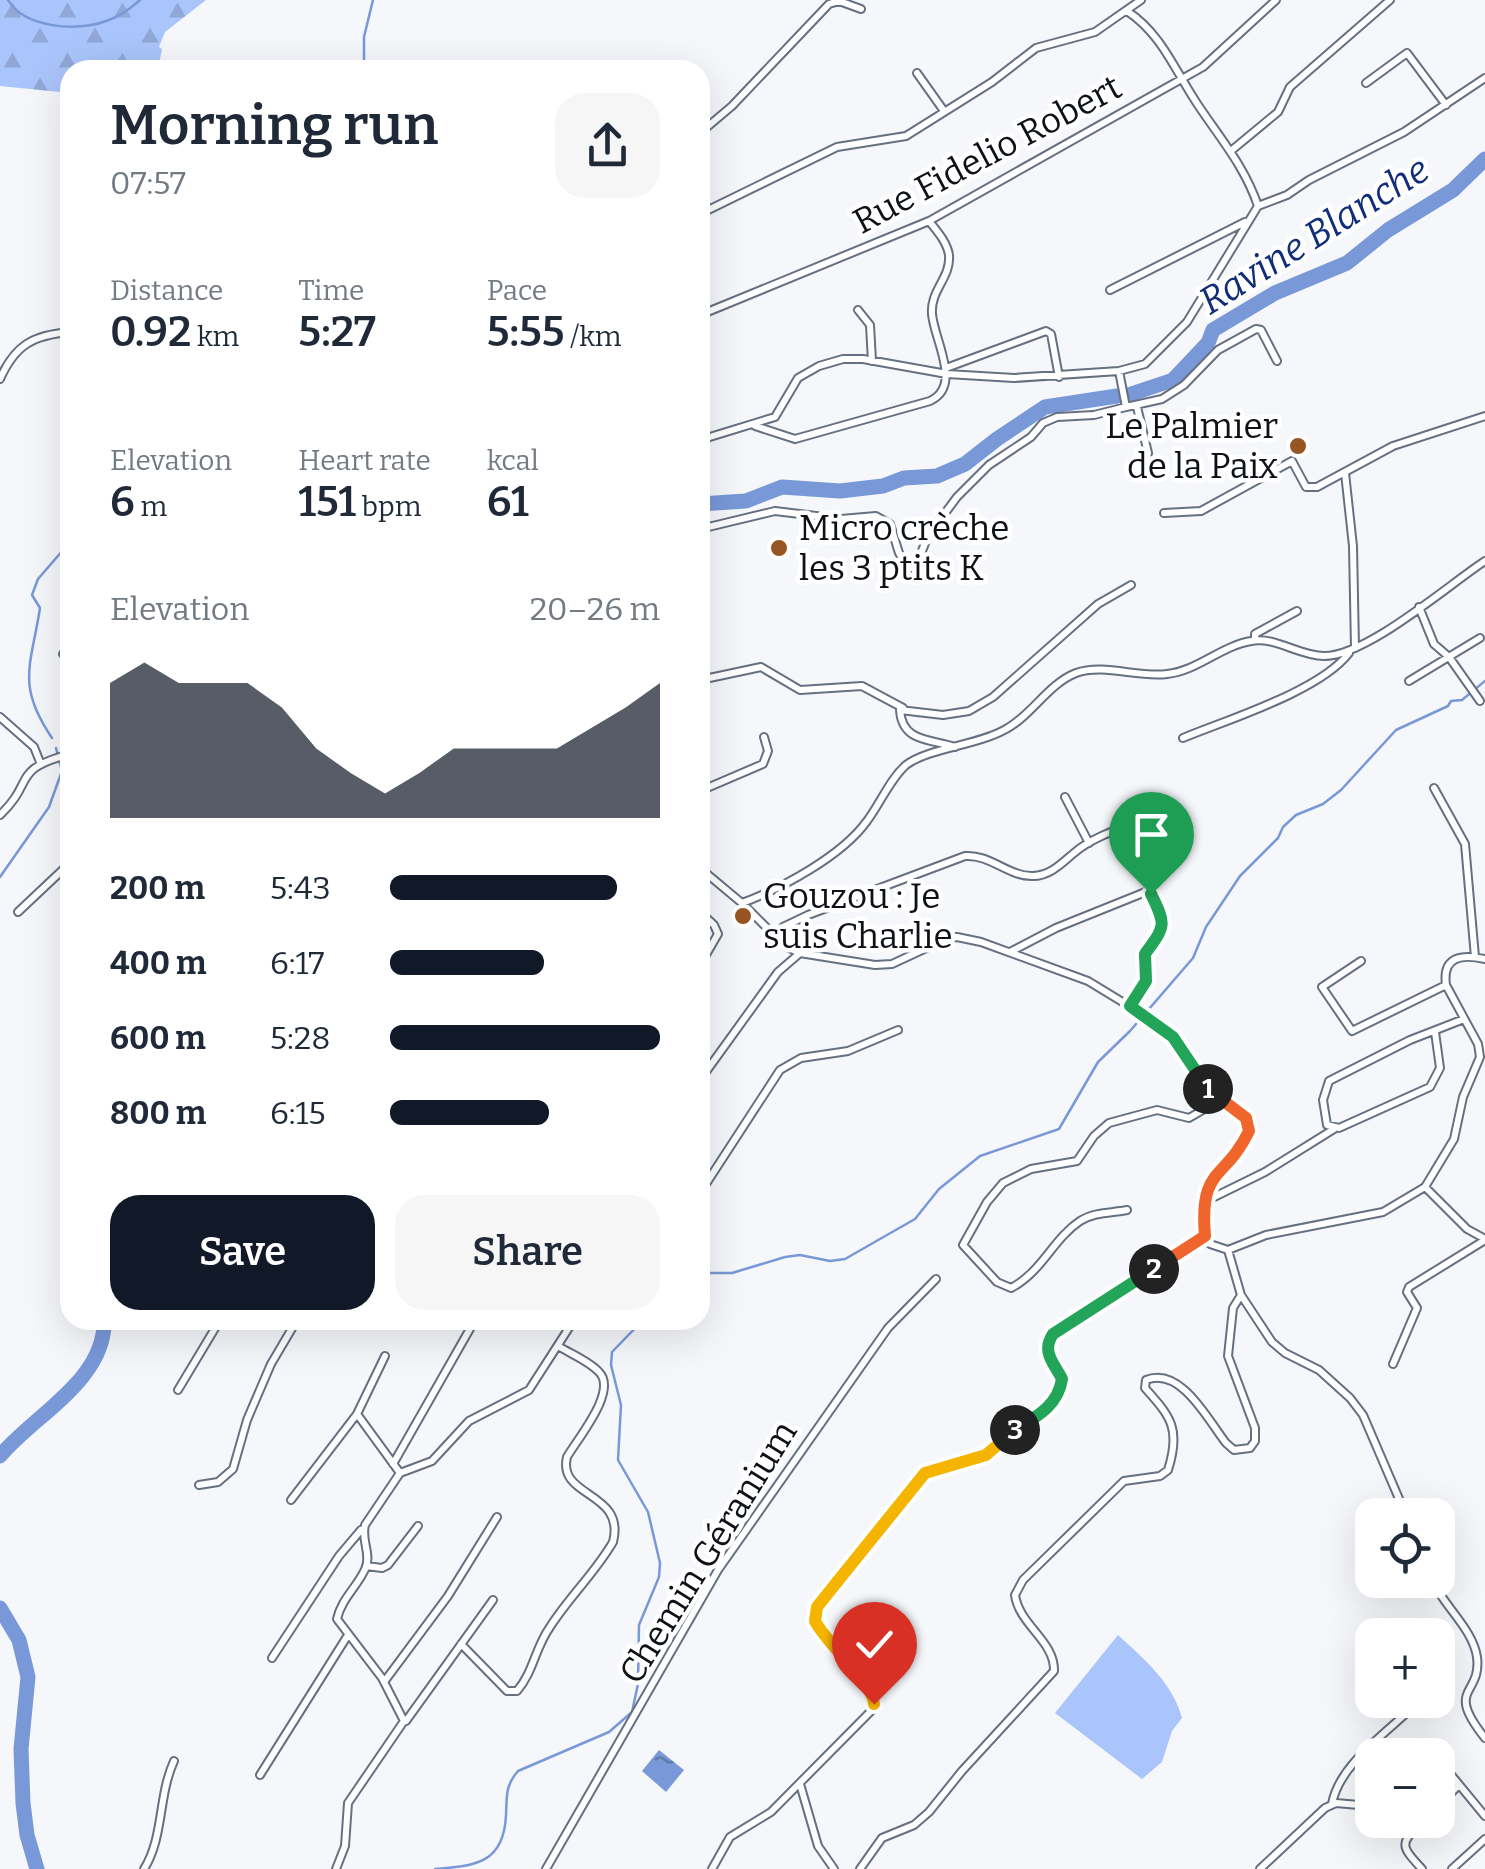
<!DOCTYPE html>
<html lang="en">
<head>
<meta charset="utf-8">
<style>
	:root { --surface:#fff; --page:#f6f6f7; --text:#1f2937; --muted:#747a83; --accent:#111827 }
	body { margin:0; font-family:Bitter,serif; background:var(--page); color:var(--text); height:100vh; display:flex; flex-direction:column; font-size:38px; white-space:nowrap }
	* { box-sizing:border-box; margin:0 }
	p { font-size:32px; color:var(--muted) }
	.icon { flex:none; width:55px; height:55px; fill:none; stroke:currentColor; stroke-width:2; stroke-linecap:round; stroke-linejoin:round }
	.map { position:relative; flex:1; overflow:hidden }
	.details { position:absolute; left:60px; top:60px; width:650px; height:1270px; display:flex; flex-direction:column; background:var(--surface); border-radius:30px; box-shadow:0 10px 40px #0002 }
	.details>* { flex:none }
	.controls { position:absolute; left:1355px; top:1498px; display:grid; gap:20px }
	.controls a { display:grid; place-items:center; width:100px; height:100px; border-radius:20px; background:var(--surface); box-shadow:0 10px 40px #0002; font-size:50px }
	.pin { position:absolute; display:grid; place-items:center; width:85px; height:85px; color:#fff; margin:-102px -42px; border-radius:50% 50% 50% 0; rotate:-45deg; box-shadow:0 0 10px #0007 }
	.pin .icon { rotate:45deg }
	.km { position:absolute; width:50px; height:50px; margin:-25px; border-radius:50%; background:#222; color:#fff; font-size:28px; line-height:50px; text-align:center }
	.round { display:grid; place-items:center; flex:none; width:105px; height:105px; border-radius:30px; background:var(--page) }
	.overview { display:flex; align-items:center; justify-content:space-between; height:170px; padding:0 50px }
	h1 { font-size:55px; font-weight:600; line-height:75px }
	.figures { display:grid; grid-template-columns:repeat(3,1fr); gap:15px; height:170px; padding:10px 50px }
	.figures div { display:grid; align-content:center }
	.figures b { font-size:42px; font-weight:600 }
	.figures small { font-size:28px; font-weight:400 }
	.figures p { font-size:28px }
	.chart { height:280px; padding:20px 50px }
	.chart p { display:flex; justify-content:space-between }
	.chart svg { width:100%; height:180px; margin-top:10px; fill:var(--accent); opacity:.7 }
	.primary-button { display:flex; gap:20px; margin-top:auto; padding:20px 50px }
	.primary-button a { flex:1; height:115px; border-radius:30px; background:var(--accent); color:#fff; font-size:40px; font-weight:600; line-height:115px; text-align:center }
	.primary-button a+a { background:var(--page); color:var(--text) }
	ul { padding:0 50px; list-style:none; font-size:32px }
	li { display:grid; grid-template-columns:160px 120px 1fr; align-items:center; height:75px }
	li i { height:25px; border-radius:12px; background:var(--accent) }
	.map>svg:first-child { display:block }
</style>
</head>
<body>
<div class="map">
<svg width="1485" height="1869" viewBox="0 0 1485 1869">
	<defs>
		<pattern id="forest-firs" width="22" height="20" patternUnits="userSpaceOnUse" patternTransform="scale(2.5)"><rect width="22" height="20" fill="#aac5fb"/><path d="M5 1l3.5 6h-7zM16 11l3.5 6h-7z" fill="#91a8d6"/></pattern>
		<pattern id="water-ripples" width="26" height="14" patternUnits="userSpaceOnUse" patternTransform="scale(2.5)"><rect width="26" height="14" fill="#7898d8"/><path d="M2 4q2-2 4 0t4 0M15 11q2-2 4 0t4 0" fill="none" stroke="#617bae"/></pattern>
	</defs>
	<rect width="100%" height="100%" fill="#f5f7fb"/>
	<path fill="#aac5fb" d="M 1118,1635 C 1145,1660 1172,1682 1182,1718 L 1172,1731 L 1162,1762 L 1142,1779 L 1055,1713 Z"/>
	<path fill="url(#forest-firs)" d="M 0,0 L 206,0 L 165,32 L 159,47 L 162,49 L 158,70 L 70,70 L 70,93 L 0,86 Z"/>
	<path fill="url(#water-ripples)" d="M 659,1750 L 684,1770 L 666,1792 L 642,1771 Z"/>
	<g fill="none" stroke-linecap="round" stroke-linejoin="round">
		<path stroke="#7898d8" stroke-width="2.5" d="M 8,0 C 24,28 78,32 106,21 C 119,17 130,9 140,0
			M 364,70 L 364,37 L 373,0
			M 52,738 C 16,685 31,666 40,608 L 32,595 L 38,579 L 70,542
			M 0,877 L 49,807 L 62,771 L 56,748
			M 700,1273 L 732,1273 L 785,1257 L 800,1255 L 830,1261 L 845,1259 L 915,1219 L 939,1189 L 980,1156 L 1059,1129 L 1098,1062 L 1130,1031 L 1193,958 L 1206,927 L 1240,876 L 1278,838 L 1283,827 L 1296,815 L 1323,804 L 1341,790 L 1396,730 L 1448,706 L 1451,701 L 1462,700 L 1485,681
			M 435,1869 C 476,1866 504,1863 506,1815 C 507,1796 505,1786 518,1771 L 609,1732 L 632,1712 L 638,1684 L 639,1625 L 659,1577 L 660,1563 L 648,1512 L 618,1460 L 621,1405 L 611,1365 L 612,1352 L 643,1320"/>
		<path stroke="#7898d8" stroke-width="15" d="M 1128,395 L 1173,380 L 1208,343 L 1213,330 L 1275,293 L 1347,263 L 1388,230 L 1453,190 L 1485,159
			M 700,504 L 746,501 L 782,487 L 840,491 L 883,486 L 904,478 L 937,476 L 965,464 L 997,439 L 1045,407 L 1117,396
			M 0,1456 C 34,1415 106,1380 104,1320
			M 0,1608 L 19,1640 L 28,1677 L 21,1749 L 23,1803 L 27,1835 L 37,1869"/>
		<defs>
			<path id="street" d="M 1127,11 C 1162,34 1175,71 1198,105 C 1220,138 1245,167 1258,206
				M 917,73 L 944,111
				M 1366,83 L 1407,53 L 1446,105
				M 700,133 L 732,106 L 829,4 L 839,1 L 861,9
				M 1232,150 L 1278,112 L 1290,87 L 1390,0
				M 700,214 L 837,147 L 906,136 L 992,82 L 1036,48 L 1095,32 L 1141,0
				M 1110,290 L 1245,222
				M 858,310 L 870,325 L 872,361
				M 700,315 L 929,221 L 1203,67 L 1276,0
				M 946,368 L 1046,331 L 1051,334 L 1059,377
				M 0,379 C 15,345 33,335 70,332
				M 1126,407 L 1162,399 L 1184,385 L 1218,350 L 1256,329 L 1261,330 L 1277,361
				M 1137,407 L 1148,453 L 1145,468
				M 755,426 L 795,439 L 930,401 C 963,386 934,340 932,314 C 930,290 951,278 949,255 C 947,242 937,231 929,221
				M 700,440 L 775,417 L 798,378 L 819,366 L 843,359 L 863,359 L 947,374 L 1014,378 L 1119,371 L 1145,364 L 1187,322 L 1258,206 L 1287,195 L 1309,180 L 1404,132 L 1485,78
				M 1345,473 L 1353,546 L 1355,648
				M 1164,513 L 1201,511 L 1292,461 L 1306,487 L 1317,487 L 1393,446 L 1485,416
				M 700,529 L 775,511 L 841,519 L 876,516 L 890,524 L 899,553 L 908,568 L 915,568 L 928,536 L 957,497 L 989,465 L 1031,437 L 1043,423 L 1057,417 L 1094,415 L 1126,407 L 1119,371
				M 1419,607 L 1434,644 L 1449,657 L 1480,701
				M 1255,640 L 1255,634 L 1297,611
				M 63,654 L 70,651
				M 700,680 L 761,667 L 800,690 L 862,686 L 903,708
				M 1409,681 L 1480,638
				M 0,717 L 34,747 L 40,762
				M 1183,738 C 1229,719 1320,691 1349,653
				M 955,747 C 932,739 902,743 900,710 L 943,715 L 969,711 L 993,697 L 1098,604 L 1131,585
				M 1434,788 L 1465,844 L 1475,957
				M 700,791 L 763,764 L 768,751 L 764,737
				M 1065,797 L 1089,843
				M 0,815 C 36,781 10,770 70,754
				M 700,868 L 743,904 L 785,946 L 800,953 L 875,965 L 892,964 L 948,938 L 957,937 L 981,942 L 1088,981 L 1157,1023 L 1173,1037 L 1202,1083 L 1247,1118 C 1257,1155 1174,1184 1210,1244 L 1228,1250 L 1266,1235 L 1383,1212 L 1425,1187 L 1454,1139 L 1463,1097 L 1480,1057 L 1478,1044 L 1446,985 C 1442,956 1462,954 1485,959
				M 742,903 C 782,888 842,856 867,821 C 880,804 890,779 906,765 C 928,748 979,745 1006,729 C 1032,715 1048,684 1076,673 C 1104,663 1138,678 1167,674 C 1197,671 1221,646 1251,641 C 1275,636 1299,656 1324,656 C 1367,656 1447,586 1485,561
				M 18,912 L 70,863
				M 700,912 L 714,925 L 718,934 L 700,965
				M 777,938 L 783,927 L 808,915 L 965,856 C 990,854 1009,877 1033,876 C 1050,876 1062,863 1074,853 C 1095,835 1128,826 1153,816
				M 1010,952 L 1056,928 L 1148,891 C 1170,920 1164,928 1145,954 C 1141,984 1151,980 1129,1006
				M 1361,961 L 1322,987 L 1352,1031 L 1446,985
				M 1435,1032 L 1440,1068 L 1430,1087 L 1339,1128 L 1327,1125 L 1323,1100 L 1329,1081 L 1410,1040 L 1464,1019
				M 700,1080 L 778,972 L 800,953
				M 1425,1187 L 1467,1229 L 1485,1239
				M 700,1193 L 780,1070 L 801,1058 L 848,1051 L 898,1030
				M 1204,1202 L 1265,1172 L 1334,1129
				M 1127,1210 C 1111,1213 1094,1212 1080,1221 C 1053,1239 1041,1273 1011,1288 L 997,1282 L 963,1245 L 987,1202 L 1003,1183 L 1031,1169 L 1077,1161 L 1094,1136 L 1109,1123 L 1157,1110 L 1189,1118 L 1220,1100
				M 1228,1250 L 1241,1295 L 1272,1342 L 1285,1353 L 1319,1370 L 1350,1398 L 1363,1415 L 1406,1515
				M 385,1356 L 357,1414 L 400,1473
				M 1393,1364 L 1417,1308 L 1407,1292 L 1409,1287 L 1485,1240
				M 178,1390 L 220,1320
				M 393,1464 L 475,1320
				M 199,1485 L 218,1482 L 233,1469 L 247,1420 L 271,1364 L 297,1320
				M 291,1500 L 357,1414
				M 366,1566 L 382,1568 L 388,1565 L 418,1526
				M 1432,1580 C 1443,1605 1473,1629 1477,1657 C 1482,1696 1444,1687 1485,1738
				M 461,1644 L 507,1691 L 517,1691 C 534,1671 535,1648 550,1627 C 569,1597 595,1573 613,1542 C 626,1491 557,1498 567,1457 C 578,1438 618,1391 599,1372 C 589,1361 571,1354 558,1346
				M 272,1658 L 339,1556 L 361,1530
				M 384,1682 L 448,1596 L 497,1517
				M 406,1721 L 493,1600
				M 1411,1755 L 1423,1748 L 1434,1755
				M 1438,1759 L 1485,1816
				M 260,1775 L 348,1635
				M 800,1784 L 818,1846 L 834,1869
				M 1332,1804 C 1339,1764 1388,1732 1415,1705
				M 1438,1806 L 1459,1785
				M 144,1869 C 164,1837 158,1796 174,1761
				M 336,1869 L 345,1846 L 348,1803 L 404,1721 L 382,1678 L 337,1619 C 341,1599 359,1585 366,1567 C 371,1553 361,1540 365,1525 L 400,1473 L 432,1461 L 469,1421 L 529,1390 L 574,1320
				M 546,1869 L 718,1570 L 888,1328 L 936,1279
				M 712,1869 L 730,1837 L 771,1812 L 873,1709 C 881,1673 805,1647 817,1607 L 925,1473 L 986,1455 L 1053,1402 L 1062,1379 C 1053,1363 1041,1353 1053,1334 L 1205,1236
				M 860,1869 L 882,1838 L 914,1825 L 929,1812 L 962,1771 L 1054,1671 C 1055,1641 1019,1625 1015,1595 L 1023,1580 L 1124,1481 L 1160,1476 L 1168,1470 C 1181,1429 1171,1417 1145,1388 L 1146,1380 C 1181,1366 1208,1420 1226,1443 L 1234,1450 L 1250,1448 L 1255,1441 L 1255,1428 L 1228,1356 L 1233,1308 L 1241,1295
				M 1260,1869 L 1325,1808 L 1336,1803 L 1359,1805 L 1372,1794
				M 1422,1869 C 1399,1844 1400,1844 1424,1820
				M 1452,1869 L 1485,1839"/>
		</defs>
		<use href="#street" stroke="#677081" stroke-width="10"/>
		<use href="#street" stroke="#fff" stroke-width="6"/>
	</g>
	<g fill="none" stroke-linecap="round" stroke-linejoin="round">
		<defs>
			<path id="split-1" d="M 1151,894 C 1167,926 1165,926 1145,954 L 1146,981 L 1130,1006 L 1173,1037 L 1208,1089"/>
			<path id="split-2" d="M 1154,1269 L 1205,1236 C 1199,1166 1225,1181 1249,1131 L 1246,1118 L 1208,1089"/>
			<path id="split-3" d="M 1015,1430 C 1036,1417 1058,1406 1062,1379 C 1054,1363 1041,1352 1053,1334 L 1154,1269"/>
			<path id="split-4" d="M 837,1582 L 925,1473 L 986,1455 L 1015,1430"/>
			<path id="split-5" d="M 837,1582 L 817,1607 L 815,1621 C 828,1646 873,1682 874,1704"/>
		</defs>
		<use href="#split-1" stroke="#fff" stroke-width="20"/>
		<use href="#split-2" stroke="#fff" stroke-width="20"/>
		<use href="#split-3" stroke="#fff" stroke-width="20"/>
		<use href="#split-4" stroke="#fff" stroke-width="20"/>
		<use href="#split-5" stroke="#fff" stroke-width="20"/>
		<use href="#split-1" stroke="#22a559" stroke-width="12"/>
		<use href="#split-2" stroke="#f0652b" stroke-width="12"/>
		<use href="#split-3" stroke="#22a559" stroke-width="12"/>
		<use href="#split-4" stroke="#f5b400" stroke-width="12"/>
		<use href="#split-5" stroke="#f5b400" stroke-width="12"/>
	</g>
	<g fill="#975523" stroke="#fff" stroke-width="4">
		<circle cx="1298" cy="446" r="10"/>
		<circle cx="779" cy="548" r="10"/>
		<circle cx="743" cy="916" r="10"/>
	</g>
	<g text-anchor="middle" stroke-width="9" stroke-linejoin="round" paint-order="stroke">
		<g font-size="35" fill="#0e1218" stroke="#fff">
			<text transform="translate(987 154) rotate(-28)" y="12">Rue Fidelio Robert</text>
			<text transform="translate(708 1552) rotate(-58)" y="12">Chemin Géranium</text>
		</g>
		<g font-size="35" fill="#0e1218" stroke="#fff" text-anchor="start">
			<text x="1278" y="438" text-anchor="end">Le Palmier<tspan x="1278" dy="40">de la Paix</tspan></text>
			<text x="799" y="540">Micro crèche<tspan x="799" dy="40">les 3 ptits K</tspan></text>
			<text x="763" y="908">Gouzou : Je<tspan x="763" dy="40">suis Charlie</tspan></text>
		</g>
		<g font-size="38" font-style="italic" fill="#102e79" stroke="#fff">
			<text transform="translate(1314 235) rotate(-32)" y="13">Ravine Blanche</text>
		</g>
	</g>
</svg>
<div class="controls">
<a><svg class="icon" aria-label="locate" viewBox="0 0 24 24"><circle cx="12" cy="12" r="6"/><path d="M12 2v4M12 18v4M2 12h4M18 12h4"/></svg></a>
<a>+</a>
<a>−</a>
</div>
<div class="pin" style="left:1151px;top:894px;background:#1e9e55"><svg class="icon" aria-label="arrive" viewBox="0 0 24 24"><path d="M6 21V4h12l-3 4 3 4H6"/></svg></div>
<div class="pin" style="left:874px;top:1704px;background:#d93025"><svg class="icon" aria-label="check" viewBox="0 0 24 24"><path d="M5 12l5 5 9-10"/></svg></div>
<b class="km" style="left:1208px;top:1089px">1</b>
<b class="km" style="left:1154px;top:1269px">2</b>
<b class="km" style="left:1015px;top:1430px">3</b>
<section class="details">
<div class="overview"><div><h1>Morning run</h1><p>07:57</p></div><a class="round"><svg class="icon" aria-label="share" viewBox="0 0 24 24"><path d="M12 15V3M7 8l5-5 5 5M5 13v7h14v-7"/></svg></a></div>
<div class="figures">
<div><p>Distance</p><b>0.92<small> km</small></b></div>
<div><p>Time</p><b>5:27</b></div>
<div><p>Pace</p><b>5:55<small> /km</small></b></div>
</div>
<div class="figures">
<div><p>Elevation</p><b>6<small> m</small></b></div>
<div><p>Heart rate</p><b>151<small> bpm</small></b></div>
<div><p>kcal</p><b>61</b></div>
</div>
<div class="chart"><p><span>Elevation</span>20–26 m</p>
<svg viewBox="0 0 160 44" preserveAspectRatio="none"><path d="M0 44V11L10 6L20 11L30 11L40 11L50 17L60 27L70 33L80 38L90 33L100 27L110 27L120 27L130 27L140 22L150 17L160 11V44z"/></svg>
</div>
<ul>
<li><b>200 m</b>5:43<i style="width:84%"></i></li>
<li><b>400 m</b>6:17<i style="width:57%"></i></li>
<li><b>600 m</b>5:28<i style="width:100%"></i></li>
<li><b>800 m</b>6:15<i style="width:59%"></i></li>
</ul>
<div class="primary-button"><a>Save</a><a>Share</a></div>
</section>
</div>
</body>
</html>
